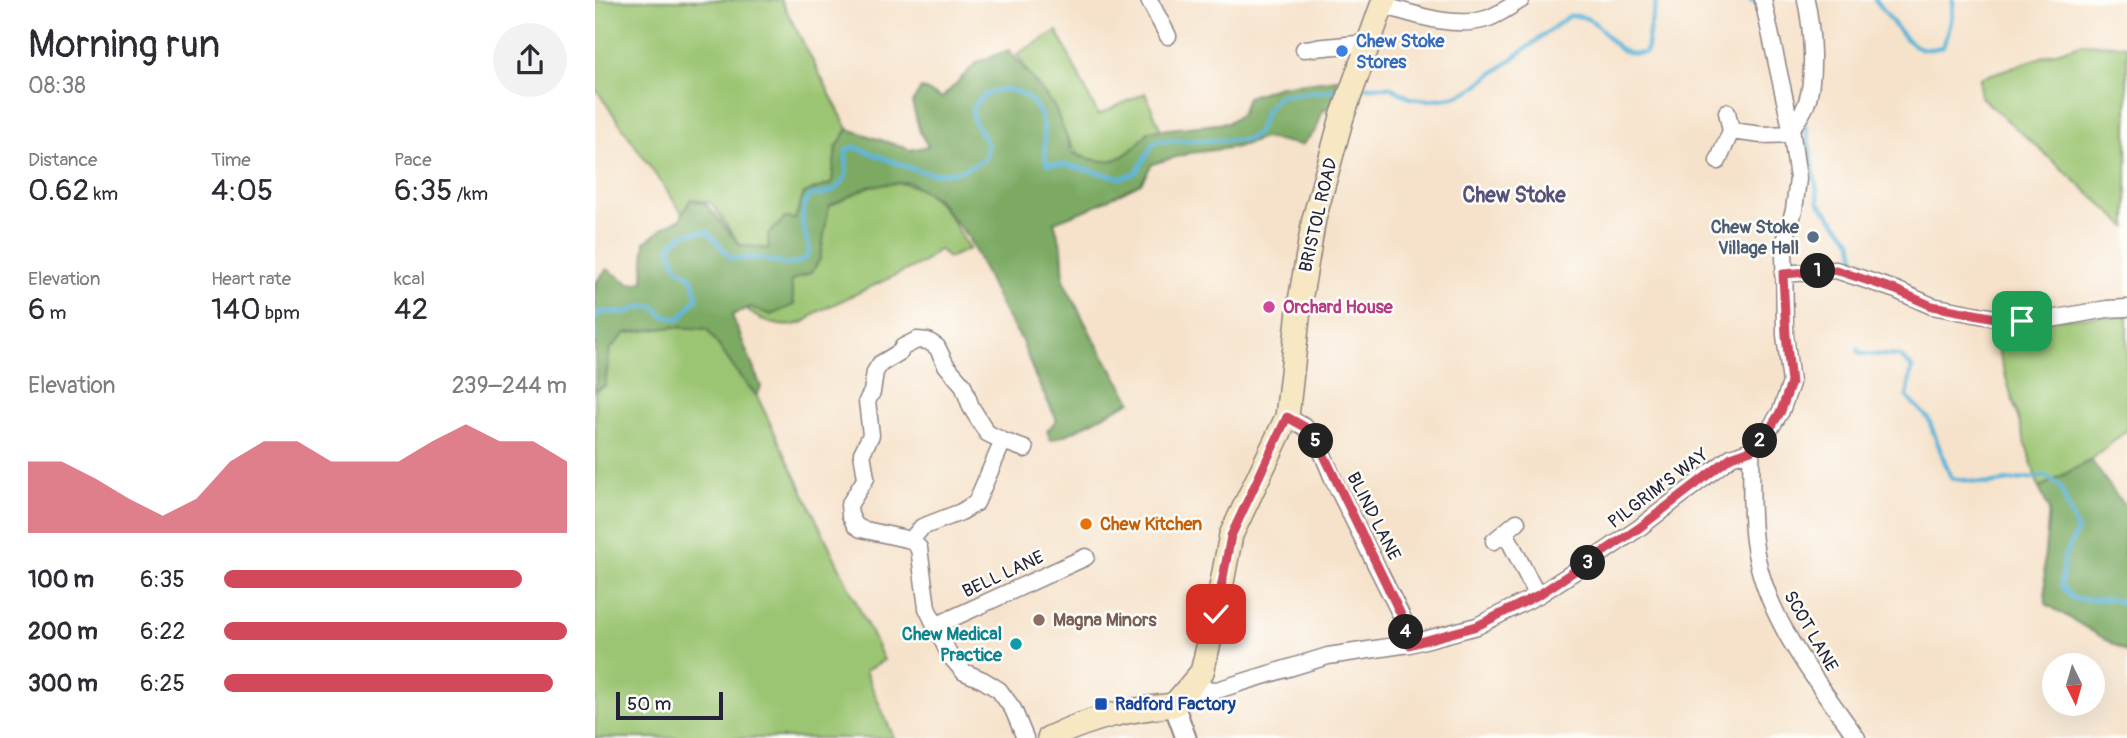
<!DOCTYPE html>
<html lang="en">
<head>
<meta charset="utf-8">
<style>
	:root { --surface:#fff; --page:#f2f2f3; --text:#2b2b33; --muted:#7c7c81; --accent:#d1495b }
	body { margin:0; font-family:Pangolin,sans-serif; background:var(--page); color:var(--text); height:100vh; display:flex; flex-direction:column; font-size:26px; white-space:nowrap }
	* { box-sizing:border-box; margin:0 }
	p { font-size:23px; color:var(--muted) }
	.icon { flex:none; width:38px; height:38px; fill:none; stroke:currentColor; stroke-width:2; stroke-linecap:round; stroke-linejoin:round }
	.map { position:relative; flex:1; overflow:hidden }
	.side { display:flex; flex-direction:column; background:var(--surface); width:595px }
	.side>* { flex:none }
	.needle { width:46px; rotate:175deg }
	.tools { position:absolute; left:1447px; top:653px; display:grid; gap:14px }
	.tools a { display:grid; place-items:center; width:63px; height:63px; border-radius:50%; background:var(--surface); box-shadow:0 7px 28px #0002; font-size:35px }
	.scale { position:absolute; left:21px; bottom:18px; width:107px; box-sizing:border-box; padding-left:7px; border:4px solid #22223b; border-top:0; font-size:19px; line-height:24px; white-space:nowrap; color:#22223b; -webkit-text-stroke:5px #fdfcf7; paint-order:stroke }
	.pin { position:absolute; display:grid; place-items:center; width:60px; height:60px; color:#fff; margin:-30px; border-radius:14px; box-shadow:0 4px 10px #0006 }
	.km { position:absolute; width:35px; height:35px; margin:-18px; border-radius:50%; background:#222; color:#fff; font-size:19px; line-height:35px; text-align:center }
	.round { display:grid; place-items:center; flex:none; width:74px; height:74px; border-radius:37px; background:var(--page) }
	.headline { display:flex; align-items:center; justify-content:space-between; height:119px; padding:0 28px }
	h1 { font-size:38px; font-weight:600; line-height:52px }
	.metrics { display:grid; grid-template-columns:repeat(3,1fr); gap:10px; height:119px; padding:7px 28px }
	.metrics div { display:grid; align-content:center }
	.metrics b { font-size:30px; font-weight:600 }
	.metrics small { font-size:19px; font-weight:400 }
	.metrics p { font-size:19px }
	.chart { height:196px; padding:14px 28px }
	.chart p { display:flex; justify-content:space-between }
	.chart svg { width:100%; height:126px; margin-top:7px; fill:var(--accent); opacity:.7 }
	ul { padding:0 28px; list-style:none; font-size:23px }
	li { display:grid; grid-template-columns:112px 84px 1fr; align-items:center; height:52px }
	li i { height:18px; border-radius:9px; background:var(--accent) }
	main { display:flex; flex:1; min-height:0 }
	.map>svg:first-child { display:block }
</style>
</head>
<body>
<main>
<section class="side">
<div class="headline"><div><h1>Morning run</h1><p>08:38</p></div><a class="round"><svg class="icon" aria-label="share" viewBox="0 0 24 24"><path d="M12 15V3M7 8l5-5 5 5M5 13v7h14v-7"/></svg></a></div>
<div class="metrics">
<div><p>Distance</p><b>0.62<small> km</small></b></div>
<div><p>Time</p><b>4:05</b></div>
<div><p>Pace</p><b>6:35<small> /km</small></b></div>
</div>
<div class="metrics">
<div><p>Elevation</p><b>6<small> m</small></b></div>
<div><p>Heart rate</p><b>140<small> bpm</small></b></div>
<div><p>kcal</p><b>42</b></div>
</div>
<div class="chart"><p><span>Elevation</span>239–244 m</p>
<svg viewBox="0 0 160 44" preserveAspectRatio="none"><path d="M0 44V19L10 19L20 25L30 32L40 38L50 32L60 19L70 12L80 12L90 19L100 19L110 19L120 12L130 6L140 12L150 12L160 19V44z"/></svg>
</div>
<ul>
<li><b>100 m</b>6:35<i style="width:87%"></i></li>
<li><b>200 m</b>6:22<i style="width:100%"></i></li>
<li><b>300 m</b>6:25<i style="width:96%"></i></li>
</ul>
</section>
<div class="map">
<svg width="1532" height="738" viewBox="0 0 1532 738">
	<rect width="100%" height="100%" fill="#fdfcf7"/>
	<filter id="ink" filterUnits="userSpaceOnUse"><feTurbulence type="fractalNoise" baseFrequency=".0143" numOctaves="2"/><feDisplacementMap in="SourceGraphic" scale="14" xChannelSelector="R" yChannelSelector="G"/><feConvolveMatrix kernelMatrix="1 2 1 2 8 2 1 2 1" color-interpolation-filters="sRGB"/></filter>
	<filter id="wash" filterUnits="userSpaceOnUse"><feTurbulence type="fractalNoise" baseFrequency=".00686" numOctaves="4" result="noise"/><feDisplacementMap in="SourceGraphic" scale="28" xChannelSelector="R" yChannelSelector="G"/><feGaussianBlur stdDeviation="1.57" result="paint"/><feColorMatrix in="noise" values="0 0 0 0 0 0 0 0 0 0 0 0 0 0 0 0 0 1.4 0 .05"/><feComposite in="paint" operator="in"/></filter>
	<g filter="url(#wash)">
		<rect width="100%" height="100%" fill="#f6e2ca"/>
		<path fill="#9bc572" stroke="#5e7456" stroke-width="2" d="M 0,0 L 186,0 L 253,129 L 241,148 L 237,183 L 200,219 L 175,249 L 145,245 L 116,203 L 96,199 L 88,214 L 0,88 Z
			M 462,31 L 503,115 L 550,93 L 566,130 L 536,166 L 488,163 L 422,54 Z
			M 1488,43 L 1532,46 L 1532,227 L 1385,96 L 1385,78 Z
			M 275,181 C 287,182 302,182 314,185 C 345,193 359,224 374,249 L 353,258 L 344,249 L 329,262 L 220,313 C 203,333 170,327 152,309 C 141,297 132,281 123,268 L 171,264 L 222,209 Z
			M 1532,314 L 1532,430 L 1496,460 L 1444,488 L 1395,324 Z
			M 0,326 L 18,335 L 78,327 L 112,329 L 143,374 L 162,396 L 289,660 L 270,671 L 299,738 L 0,738 Z"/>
		<path fill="#7caa64" stroke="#4f6650" stroke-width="2" d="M 414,50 L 459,106 L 478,153 C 516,169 529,161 554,131 L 632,123 L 646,114 L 652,97 L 685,86 L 743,79 L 737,104 L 727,112 L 721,130 L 707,145 L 669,138 L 642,147 L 595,153 L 557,164 L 546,183 L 493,209 L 459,222 L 467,248 L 469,282 L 497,336 L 536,401 L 473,434 L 456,440 L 452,431 L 462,420 L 440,376 L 426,339 L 409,312 L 373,237 L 342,199 L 314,182 L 275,186 L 234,206 L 225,259 L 217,272 L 196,281 L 199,305 L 176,315 L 155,307 L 137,315 L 166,387 L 162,396 L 143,374 L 112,329 L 78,327 L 31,333 L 15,349 L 10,386 L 0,390 L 0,283 L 12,269 L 35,284 L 48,282 L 50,242 L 69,227 L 85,219 L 96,199 L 111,204 L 145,245 L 174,249 L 173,235 L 190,218 L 200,219 L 209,193 L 237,183 L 241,148 L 253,129 L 316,150 L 333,146 L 325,132 L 317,103 L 326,88 L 347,98 L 382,62 Z
			M 1496,460 L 1532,510 L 1529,556 L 1532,556 L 1532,652 L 1451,604 L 1449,562 L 1454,509 L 1444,488 Z"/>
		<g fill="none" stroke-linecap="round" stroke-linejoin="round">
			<path stroke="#5cb4d9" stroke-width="4.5" d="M 1156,0 L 1161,2 L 1177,0
				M 1280,0 C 1301,21 1313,61 1348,46 C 1355,31 1358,17 1358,0
				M 765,87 L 795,87 L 815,98 L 834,100 L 858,97 L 876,90 L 974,16 C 1014,12 1012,64 1051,52 L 1055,26 L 1062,0
				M 1211,126 L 1224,203 L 1257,241 L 1260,258
				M 0,320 L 4,312 L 30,313 L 45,307 L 58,306 L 69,316 L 85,319 L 102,298 L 100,285 L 94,275 L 82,267 L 75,248 C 83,232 97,231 113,232 L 136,258 C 145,259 154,258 163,258 C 175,259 189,268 201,263 C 222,256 212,241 208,227 C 206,217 209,203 215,195 C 229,196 247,190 251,174 C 252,167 251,158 251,151 L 258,147 C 309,162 339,191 390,159 L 393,146 L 379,121 L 377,110 C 384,98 392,91 407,90 C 431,89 447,107 449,131 C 450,143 449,153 452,164 L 472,165 L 525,178 L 538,174 L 543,170 L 560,141 L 650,140 C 669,134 663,124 672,110 C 675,105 680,100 683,96 L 749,89
				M 0,327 L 0,339
				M 1263,349 L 1265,354 L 1305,356 L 1317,367 L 1312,397 L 1333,418 L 1356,478 L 1393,484 L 1450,476 L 1465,486 L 1482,531 L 1469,558 L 1466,586 L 1478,599 L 1522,600 L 1532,608"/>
		</g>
	</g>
	<g filter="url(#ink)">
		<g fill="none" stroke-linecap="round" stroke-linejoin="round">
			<defs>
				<path id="minor" d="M 554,0 L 573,36
					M 787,5 C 818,14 858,29 891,19 C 904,15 915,6 926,0
					M 709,49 L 773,43
					M 1196,128 C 1202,121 1207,114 1211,105 C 1221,78 1217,28 1211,0
					M 1136,131 L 1167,135 L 1197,134
					M 1123,161 L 1136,131 L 1132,112
					M 1188,274 L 1241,270 L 1301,290 L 1337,306 L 1411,320 L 1439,322 L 1512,309 L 1532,308
					M 692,417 L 710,427 L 724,445 L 739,481 L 810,623 L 814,644
					M 408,441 L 392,433 L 376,407 L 368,385 L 351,365 L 342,347 L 333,341 L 322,340 L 308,347 L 305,352 L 285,364 L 280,372 L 277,392 L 272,401 L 276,435 L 267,453 L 271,478 L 254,505 L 255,515 L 260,525 L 266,529 L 316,540 L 324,548 L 332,608 L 355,656 L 369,672 L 388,680 L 404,690 L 418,709 L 430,738
					M 1156,450 C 1157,480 1155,511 1159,541 C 1168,615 1220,679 1262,738
					M 910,532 L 942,595
					M 316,540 L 327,527 L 366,512 L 381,503 L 408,441 L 430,449
					M 899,541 L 922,522
					M 340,626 L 491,557
					M 595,688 L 622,690 L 733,656 L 814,644 L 882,626 L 945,594 L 994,562 L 1044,528 L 1136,457 L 1156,450 L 1171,435 L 1186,411 L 1196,383 L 1190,335 L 1189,244 L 1199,210 L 1203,179 L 1196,128 L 1168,0"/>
				<path id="tertiary" d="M 579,705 L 591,738"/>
				<path id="secondary" d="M 454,738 C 499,717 531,710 579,705 L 607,672 L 621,614 L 636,535 L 692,417 L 705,301 L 719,219 L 747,117 L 789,0"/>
			</defs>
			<use href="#minor" stroke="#8c8282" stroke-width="19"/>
			<use href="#tertiary" stroke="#8c8282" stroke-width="23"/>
			<use href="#secondary" stroke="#8c8282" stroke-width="26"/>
			<use href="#minor" stroke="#fff" stroke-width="16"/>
			<use href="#tertiary" stroke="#fff" stroke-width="19"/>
			<use href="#secondary" stroke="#f7e8c3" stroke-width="23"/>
		</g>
	</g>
	<g fill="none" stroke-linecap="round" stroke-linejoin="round" filter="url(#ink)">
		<defs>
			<path id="route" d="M 621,614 L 636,536 L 692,417 L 710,427 L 724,445 L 810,623 L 814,645 L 882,626 L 945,594 L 1044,528 L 1136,457 L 1156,450 L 1171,435 L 1186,411 L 1196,383 L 1191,335 L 1188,274 L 1241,270 L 1301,290 L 1337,306 L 1411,320 L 1427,321"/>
		</defs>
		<use href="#route" stroke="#fff" stroke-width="14"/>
		<use href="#route" stroke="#d1495b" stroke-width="9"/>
	</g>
	<circle fill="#3f7fe0" stroke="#fdfcf7" stroke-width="2.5" cx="747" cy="51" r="7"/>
	<circle fill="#5c6f8a" stroke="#fdfcf7" stroke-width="2.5" cx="1218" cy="237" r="7"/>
	<circle fill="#d1479c" stroke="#fdfcf7" stroke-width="2.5" cx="674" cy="307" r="7"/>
	<circle fill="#e8710a" stroke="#fdfcf7" stroke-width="2.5" cx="491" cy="524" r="7"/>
	<circle fill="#8d6e63" stroke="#fdfcf7" stroke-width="2.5" cx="444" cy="620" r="7"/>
	<circle fill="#0f9aa8" stroke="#fdfcf7" stroke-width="2.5" cx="421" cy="644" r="7"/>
	<rect fill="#1a4fb4" stroke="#fdfcf7" stroke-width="2.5" x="499" y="697" width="14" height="14" rx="3.5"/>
	<g text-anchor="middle" stroke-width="5" stroke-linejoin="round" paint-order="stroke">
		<g font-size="18" font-weight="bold" fill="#366cbe" stroke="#fdfcf7" text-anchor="start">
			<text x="761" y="47">Chew Stoke<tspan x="761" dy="21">Stores</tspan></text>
		</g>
		<g font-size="18" fill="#22223b" stroke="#fdfcf7">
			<text transform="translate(723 215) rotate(-77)" y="6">BRISTOL ROAD</text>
			<text transform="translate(1063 488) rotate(-37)" y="6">PILGRIM'S WAY</text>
			<text transform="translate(779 516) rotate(63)" y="6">BLIND LANE</text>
			<text transform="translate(408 574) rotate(-25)" y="6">BELL LANE</text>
			<text transform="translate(1216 631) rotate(60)" y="6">SCOT LANE</text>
		</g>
		<g font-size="18" font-weight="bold" fill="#4e5e75" stroke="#fdfcf7" text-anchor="end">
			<text x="1204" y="233">Chew Stoke<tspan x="1204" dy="21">Village Hall</tspan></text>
		</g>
		<g font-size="18" font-weight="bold" fill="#b23c85" stroke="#fdfcf7" text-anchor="start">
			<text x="688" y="313">Orchard House</text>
		</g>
		<g font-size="18" font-weight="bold" fill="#c56008" stroke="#fdfcf7" text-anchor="start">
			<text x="505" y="530">Chew Kitchen</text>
		</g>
		<g font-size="18" font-weight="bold" fill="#785e54" stroke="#fdfcf7" text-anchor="start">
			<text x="458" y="626">Magna Minors</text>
		</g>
		<g font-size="18" font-weight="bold" fill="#0d838f" stroke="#fdfcf7" text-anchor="end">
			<text x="407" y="640">Chew Medical<tspan x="407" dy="21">Practice</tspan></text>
		</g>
		<g font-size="18" font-weight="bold" fill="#164399" stroke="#fdfcf7" text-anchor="start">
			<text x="520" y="710">Radford Factory</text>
		</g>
		<g font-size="21" font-weight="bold" fill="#56517a" stroke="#fdfcf7">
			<text x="919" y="202">Chew Stoke</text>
		</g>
	</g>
</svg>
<div class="tools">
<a><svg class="needle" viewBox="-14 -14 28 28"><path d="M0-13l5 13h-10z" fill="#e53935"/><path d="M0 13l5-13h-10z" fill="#7c7c81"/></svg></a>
</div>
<div class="scale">50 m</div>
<div class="pin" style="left:1427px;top:321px;background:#1e9e55"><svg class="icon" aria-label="arrive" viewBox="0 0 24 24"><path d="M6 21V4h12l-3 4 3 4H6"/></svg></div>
<div class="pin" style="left:621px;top:614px;background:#d93025"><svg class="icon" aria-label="check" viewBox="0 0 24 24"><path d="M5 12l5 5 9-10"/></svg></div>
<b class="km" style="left:1223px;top:271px">1</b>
<b class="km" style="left:1165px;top:441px">2</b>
<b class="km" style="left:993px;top:563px">3</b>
<b class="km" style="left:811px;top:632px">4</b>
<b class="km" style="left:721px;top:441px">5</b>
</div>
</main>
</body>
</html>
